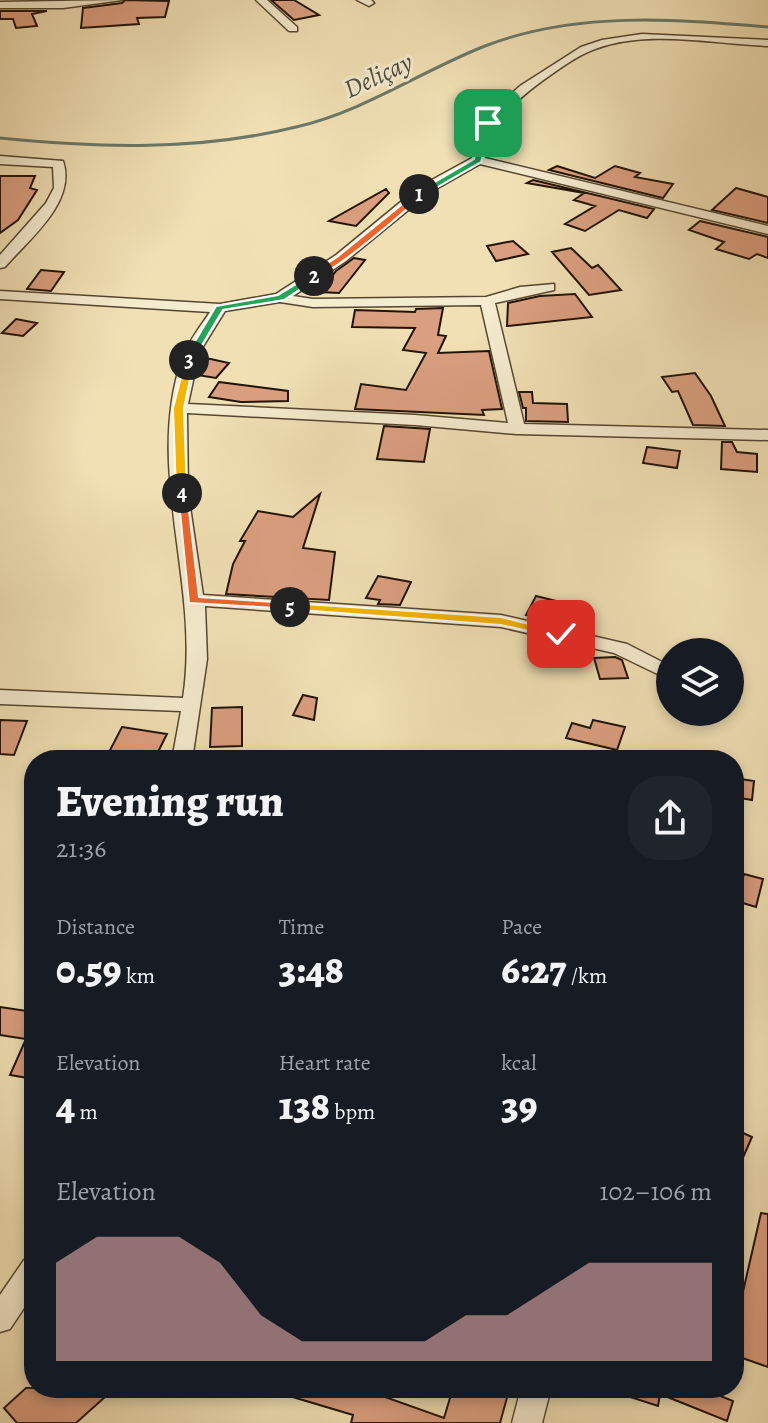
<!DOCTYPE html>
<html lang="en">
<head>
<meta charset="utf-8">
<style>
	:root { --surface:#171b24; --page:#20242c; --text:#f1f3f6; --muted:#9ea1a6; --accent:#c59692 }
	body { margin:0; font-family:Alegreya,serif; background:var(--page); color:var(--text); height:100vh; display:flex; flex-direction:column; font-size:30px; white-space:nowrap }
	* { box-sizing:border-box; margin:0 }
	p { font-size:26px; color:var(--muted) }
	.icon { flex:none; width:44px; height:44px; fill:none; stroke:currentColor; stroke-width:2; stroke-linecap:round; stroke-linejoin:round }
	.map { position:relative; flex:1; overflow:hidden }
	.drawer { position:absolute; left:24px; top:750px; width:720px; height:648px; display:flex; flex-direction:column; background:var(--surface); border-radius:32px; box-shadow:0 4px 12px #0003 }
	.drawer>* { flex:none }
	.buttons { position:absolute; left:656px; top:638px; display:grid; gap:16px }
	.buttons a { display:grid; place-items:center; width:88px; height:88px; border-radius:50%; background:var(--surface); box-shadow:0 4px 12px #0003; font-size:40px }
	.pin { position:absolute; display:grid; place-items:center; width:68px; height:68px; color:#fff; margin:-34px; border-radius:16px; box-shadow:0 4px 12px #0006 }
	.km { position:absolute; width:40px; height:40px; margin:-20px; border-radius:50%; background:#222; color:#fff; font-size:22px; line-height:40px; text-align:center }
	.round { display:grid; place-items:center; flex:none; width:84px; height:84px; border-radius:32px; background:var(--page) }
	.overview { display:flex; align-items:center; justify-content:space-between; height:136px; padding:0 32px }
	h1 { font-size:44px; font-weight:800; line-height:60px }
	.figures { display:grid; grid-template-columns:repeat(3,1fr); gap:12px; height:136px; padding:8px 32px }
	.figures div { display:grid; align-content:center }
	.figures b { font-size:40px; font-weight:800 }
	.figures small { font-size:22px; font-weight:400 }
	.figures p { font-size:22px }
	.chart { height:224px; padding:16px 32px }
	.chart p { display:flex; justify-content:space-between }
	.chart svg { width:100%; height:144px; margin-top:8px; fill:var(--accent); opacity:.7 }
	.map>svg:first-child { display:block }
</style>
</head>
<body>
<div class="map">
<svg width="768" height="1423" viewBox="0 0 768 1423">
	<rect width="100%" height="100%" fill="#f0e0b4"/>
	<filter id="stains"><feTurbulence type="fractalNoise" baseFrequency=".0025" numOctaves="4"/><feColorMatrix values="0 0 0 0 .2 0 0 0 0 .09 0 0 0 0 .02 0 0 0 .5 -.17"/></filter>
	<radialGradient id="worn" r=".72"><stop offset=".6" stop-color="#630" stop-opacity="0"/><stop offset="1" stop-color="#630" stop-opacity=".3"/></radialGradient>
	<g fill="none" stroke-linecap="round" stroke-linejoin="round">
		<path stroke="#6a7969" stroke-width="3" d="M 0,138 C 99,148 199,151 296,127 C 365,111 421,71 485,46 C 575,11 675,19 768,27"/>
	</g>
	<path fill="#da9f7f" stroke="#211305" stroke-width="2" d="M 125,0 L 169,1 L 165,17 L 137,18 L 139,24 L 81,28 L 83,8 L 122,3 Z
		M 271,0 L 294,0 L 319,15 L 294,20 Z
		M 0,11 L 47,11 L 32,14 L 37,26 L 16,28 L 13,19 L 0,19 Z
		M 557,166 L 595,178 L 615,166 L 640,173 L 635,177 L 673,184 L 663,198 L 549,170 Z
		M 0,176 L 35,176 L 30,188 L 37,190 L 18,220 L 0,233 Z
		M 533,180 L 654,209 L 647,218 L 619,210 L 585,231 L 565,224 L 595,206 L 574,200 L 584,193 L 527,183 Z
		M 736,188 L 768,197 L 768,223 L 712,210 Z
		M 386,189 L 389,193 L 356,226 L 329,221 Z
		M 700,221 L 768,237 L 768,258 L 757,254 L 749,259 L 716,249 L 724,242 L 689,230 Z
		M 513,241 L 528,254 L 496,261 L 487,246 Z
		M 571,248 L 592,268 L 598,265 L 621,290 L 589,295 L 552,252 Z
		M 354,258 L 365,260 L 339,293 L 320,292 L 336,271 Z
		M 41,270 L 64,272 L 51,291 L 27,289 Z
		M 575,294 L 592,317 L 507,326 L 508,303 L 540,296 Z
		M 443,308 L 438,335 L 446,336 L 438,353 L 489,351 L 502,409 L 482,410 L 484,415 L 355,409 L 361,384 L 406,390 L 426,353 L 403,350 L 415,328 L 352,327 L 355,310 L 415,312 L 416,309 Z
		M 16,319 L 37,323 L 23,336 L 2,333 Z
		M 206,358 L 229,363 L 216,378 L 197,375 L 199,366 Z
		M 695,373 L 711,396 L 725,426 L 693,425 L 678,391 L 672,392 L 662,377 Z
		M 219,382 L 288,391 L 288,401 L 241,402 L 209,397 Z
		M 519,392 L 532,392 L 533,403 L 567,404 L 568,422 L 526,421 L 526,408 L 523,408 Z
		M 384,426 L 430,429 L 424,462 L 377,459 Z
		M 722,442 L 732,442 L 737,452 L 757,454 L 757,472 L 721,469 Z
		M 647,447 L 680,451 L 677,468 L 643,463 Z
		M 320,494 L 303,548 L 335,552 L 329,600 L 226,594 L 233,564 L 245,541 L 240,541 L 258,511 L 293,517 Z
		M 378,576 L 411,582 L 400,605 L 378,604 L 380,600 L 366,598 Z
		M 536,596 L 564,603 L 554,622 L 526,615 Z
		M 615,657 L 622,660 L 628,678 L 600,679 L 594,658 Z
		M 303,695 L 317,698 L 314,720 L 293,715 Z
		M 242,707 L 242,746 L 210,747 L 212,708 Z
		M 0,720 L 27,721 L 14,755 L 0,754 Z
		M 593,720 L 625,727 L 617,750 L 566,738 L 572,723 L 590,728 Z
		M 122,727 L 167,734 L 154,760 L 107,756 Z
		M 734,778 L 754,781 L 752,800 L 734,797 Z
		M 744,874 L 763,879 L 756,907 L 736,901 Z
		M 0,1007 L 34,1012 L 34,1079 L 10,1075 L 26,1039 L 0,1035 Z
		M 734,1129 L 752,1137 L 734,1178 Z
		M 761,1213 L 768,1214 L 768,1367 L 734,1355 L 734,1331 Z
		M 26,1388 L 115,1388 L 76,1423 L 17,1423 L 4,1408 Z
		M 277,1388 L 360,1388 L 444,1418 L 453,1388 L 489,1388 L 508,1394 L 500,1423 L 351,1423 L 353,1415 L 276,1392 Z
		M 613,1388 L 701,1388 L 733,1401 L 727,1421 L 660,1394 L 658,1406 L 612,1391 Z"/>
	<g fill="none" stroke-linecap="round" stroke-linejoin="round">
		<defs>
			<path id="minor" d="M 122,0 L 63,8 L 0,8 L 0,2 Z
				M 256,0 L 267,0 L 297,27 L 297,31 L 289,31 Z
				M 357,0 L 371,0 L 374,3 L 369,6 Z
				M 642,34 L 768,40 L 768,46 C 713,44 648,29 595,49 C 576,56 559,69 542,81 C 510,105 496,118 485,158 L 768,226 L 768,234 L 480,164 L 429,193 L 346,261 L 293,296 L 313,299 L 486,297 L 520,287 L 554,284 L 554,290 L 495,303 L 524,424 L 768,430 L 768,440 L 517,434 L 415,425 L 187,413 L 188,493 L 203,595 L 501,615 L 627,644 L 670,666 L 670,680 L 614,653 L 501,627 L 205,606 L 207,659 L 192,760 L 172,760 L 181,711 L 0,704 L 0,690 L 183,698 C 201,585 144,470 182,359 C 188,342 200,327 210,312 L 0,299 L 0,291 L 220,304 L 276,294 L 336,255 L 419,187 L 472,158 L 486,121 L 501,103 L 520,86 L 581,47 L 602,40 ZM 280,302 L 313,307 L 481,305 L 508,423 L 415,415 L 188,404 L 199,353 L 225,311 Z
				M 0,156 L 63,161 C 77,202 29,239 5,267 L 0,268 L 0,255 L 46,203 L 54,188 L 53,167 L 0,164 Z
				M 34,1256 L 34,1293 L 10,1329 L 0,1332 L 0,1295 L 24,1260 Z
				M 521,1388 L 551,1388 L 542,1423 L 512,1423 Z"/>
		</defs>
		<use href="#minor" stroke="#554631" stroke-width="3"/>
		<use href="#minor" fill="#f5ebce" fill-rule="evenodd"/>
	</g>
	<path fill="#22a559" stroke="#fff" stroke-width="2" d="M 486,122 L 492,123 L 481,162 L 422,196 L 416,196 L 416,193 L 474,159 Z"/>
	<path fill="#f0652b" stroke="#fff" stroke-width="2" d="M 416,193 L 423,194 C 407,210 329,278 311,278 L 311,274 L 337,257 Z"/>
	<path fill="#22a559" stroke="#fff" stroke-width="2" d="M 314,273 L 317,278 L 284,300 L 223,310 L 192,362 L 184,360 L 216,306 L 278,295 Z"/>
	<path fill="#f5b400" stroke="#fff" stroke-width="2" d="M 186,358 L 194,360 L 184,408 L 187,493 L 182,497 L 176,493 L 173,408 Z"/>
	<path fill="#f0652b" stroke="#fff" stroke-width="2" d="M 178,491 L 187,493 L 199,597 L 290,603 L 294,604 L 294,609 L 189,603 Z"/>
	<path fill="#f5b400" stroke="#fff" stroke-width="2" d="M 290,603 L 501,617 L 567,634 L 561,638 L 501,625 L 286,609 L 286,604 Z"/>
	<g text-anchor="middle" stroke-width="6" stroke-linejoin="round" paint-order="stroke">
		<g font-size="26" font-style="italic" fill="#4b4e3f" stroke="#f5ebce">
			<text transform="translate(378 75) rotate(-25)" y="9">Deliçay</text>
		</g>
	</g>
	<rect width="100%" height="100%" filter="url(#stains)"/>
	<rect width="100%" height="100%" fill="url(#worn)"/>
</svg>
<div class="buttons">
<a><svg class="icon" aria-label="layers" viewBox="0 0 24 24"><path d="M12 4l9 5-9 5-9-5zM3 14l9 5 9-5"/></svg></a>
</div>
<div class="pin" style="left:488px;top:123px;background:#1e9e55"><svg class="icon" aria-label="arrive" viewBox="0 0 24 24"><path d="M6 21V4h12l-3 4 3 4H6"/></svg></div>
<div class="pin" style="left:561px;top:634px;background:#d93025"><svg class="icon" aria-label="check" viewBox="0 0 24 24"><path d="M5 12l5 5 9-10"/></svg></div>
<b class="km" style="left:419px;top:194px">1</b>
<b class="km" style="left:314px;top:276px">2</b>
<b class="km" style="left:189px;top:360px">3</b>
<b class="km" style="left:182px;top:493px">4</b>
<b class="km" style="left:290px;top:607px">5</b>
<section class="drawer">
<div class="overview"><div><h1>Evening run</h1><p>21:36</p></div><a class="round"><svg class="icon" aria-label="share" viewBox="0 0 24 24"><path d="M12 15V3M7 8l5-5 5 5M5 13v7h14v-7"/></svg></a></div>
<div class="figures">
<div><p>Distance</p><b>0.59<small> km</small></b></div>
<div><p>Time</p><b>3:48</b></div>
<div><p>Pace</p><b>6:27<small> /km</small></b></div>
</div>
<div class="figures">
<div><p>Elevation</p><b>4<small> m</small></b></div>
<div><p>Heart rate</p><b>138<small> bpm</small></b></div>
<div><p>kcal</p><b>39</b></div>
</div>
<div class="chart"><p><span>Elevation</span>102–106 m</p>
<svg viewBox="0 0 160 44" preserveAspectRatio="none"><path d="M0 44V14L10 6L20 6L30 6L40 14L50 30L60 38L70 38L80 38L90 38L100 30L110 30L120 22L130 14L140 14L150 14L160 14V44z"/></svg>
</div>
</section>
</div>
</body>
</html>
